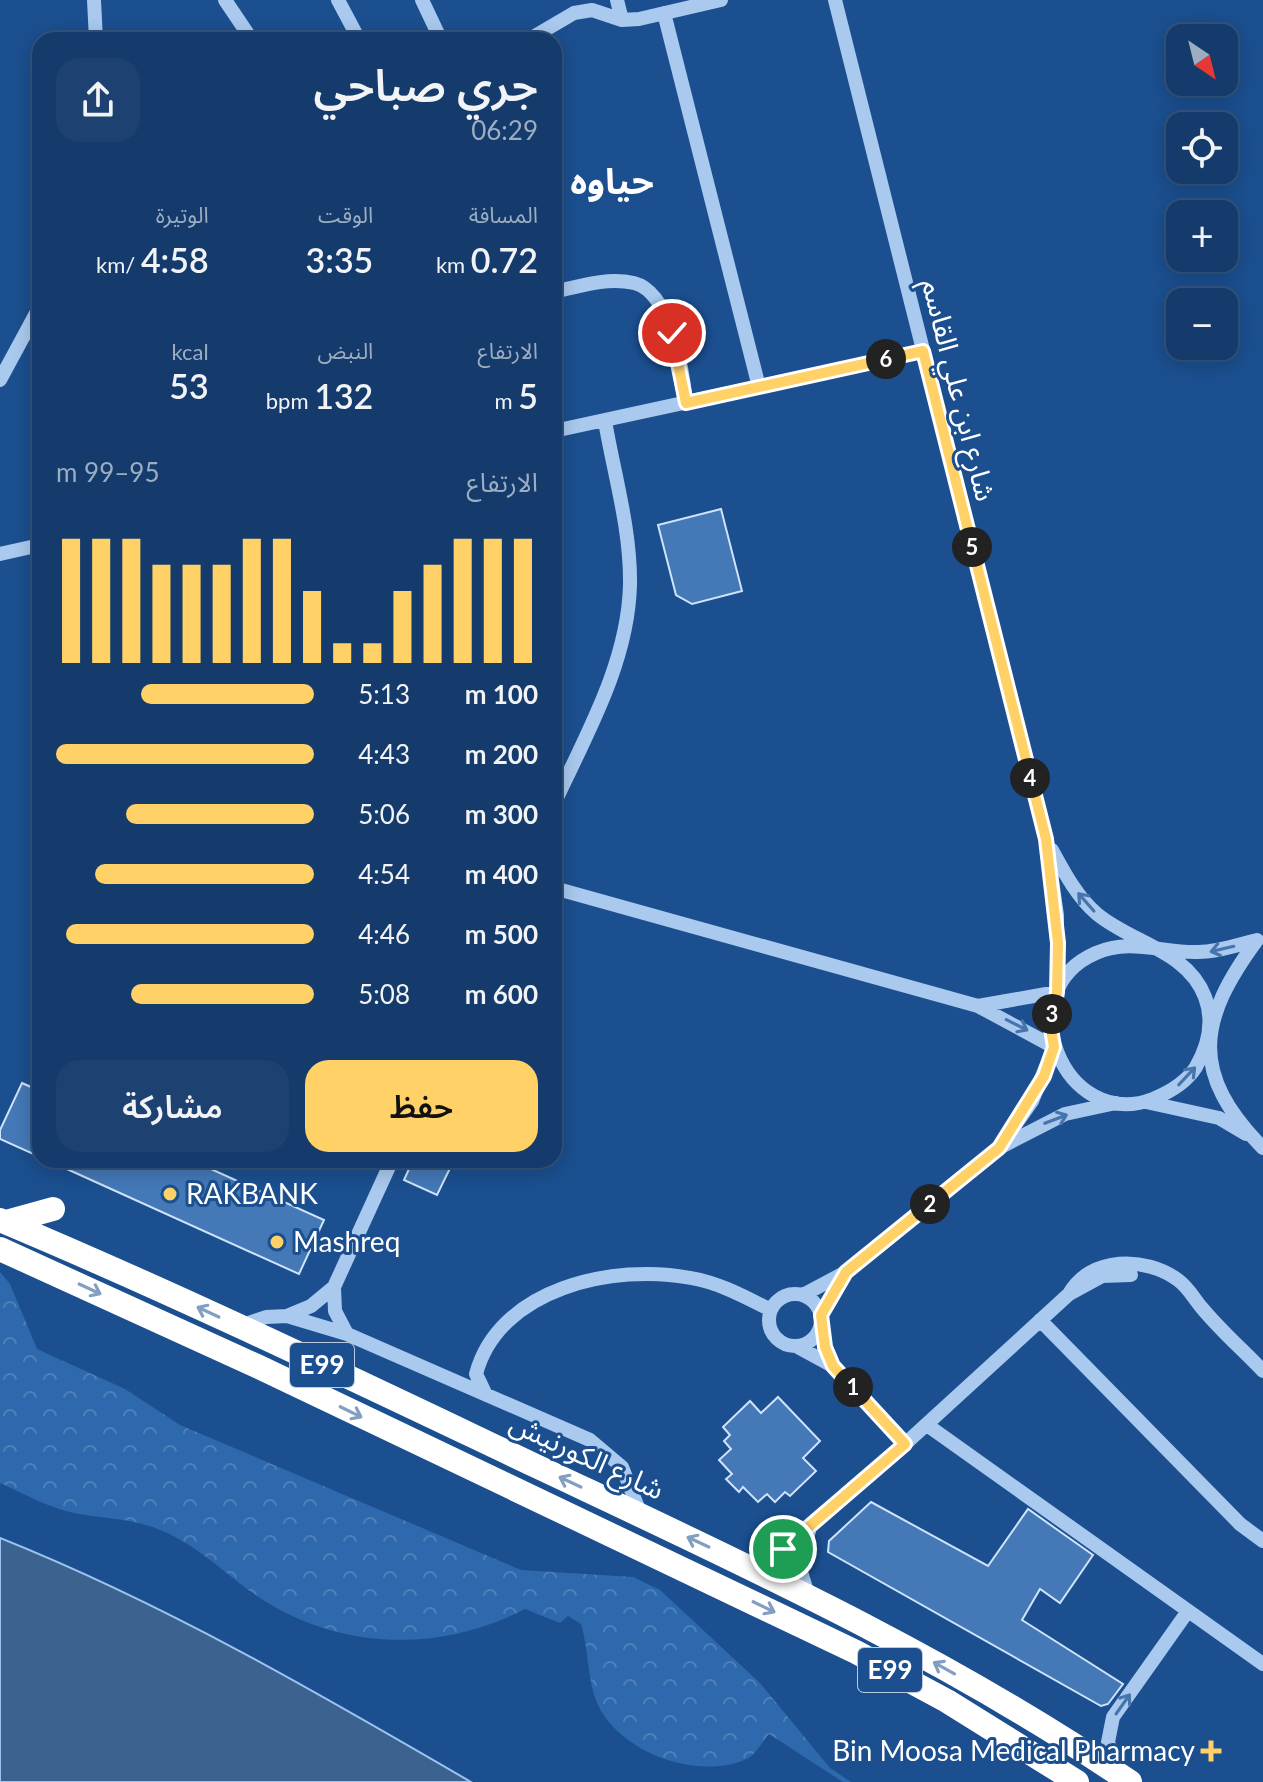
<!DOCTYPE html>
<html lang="ar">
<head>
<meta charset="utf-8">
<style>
	:root { --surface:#143b6b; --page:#1d4271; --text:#f1f3f6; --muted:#9dadc1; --line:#33557e; --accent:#ffd166 }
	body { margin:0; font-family:Lato,"Noto Sans Arabic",sans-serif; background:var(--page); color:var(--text); direction:rtl; height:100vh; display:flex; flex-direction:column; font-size:30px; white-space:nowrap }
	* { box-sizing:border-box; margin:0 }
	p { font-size:26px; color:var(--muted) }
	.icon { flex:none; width:44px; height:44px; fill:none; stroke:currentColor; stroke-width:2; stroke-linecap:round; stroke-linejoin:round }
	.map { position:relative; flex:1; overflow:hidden; direction:ltr }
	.drawer { position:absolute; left:32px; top:32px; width:530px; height:1136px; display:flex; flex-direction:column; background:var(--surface); border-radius:24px; box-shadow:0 4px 20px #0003,0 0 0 2px var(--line); direction:rtl }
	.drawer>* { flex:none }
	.needle { width:52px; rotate:145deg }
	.controls { position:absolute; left:1166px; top:24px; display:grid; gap:16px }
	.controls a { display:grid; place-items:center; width:72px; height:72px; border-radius:16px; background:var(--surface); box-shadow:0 4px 20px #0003,0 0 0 2px var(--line); font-size:40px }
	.pin { position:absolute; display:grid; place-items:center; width:68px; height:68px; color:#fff; margin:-34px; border:4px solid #fff; border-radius:50%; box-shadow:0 2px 8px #0007 }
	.km { position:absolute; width:40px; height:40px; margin:-20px; border-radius:50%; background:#222; color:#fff; font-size:22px; line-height:40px; text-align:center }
	.round { display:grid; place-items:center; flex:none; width:84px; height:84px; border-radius:24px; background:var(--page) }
	.head { display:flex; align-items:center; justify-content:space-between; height:136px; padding:0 24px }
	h1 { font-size:44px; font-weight:600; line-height:60px }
	.figures { display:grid; grid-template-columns:repeat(3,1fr); gap:12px; height:136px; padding:8px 24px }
	.figures div { display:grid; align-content:center }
	.figures b { font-size:34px; font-weight:600 }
	.figures small { font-size:22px; font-weight:400 }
	.figures p { font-size:22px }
	.chart { height:224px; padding:16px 24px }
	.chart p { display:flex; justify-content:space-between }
	.chart svg { width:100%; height:144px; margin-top:8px; stroke:var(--accent); stroke-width:6 }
	.button { display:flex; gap:16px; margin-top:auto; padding:16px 24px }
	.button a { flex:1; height:92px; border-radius:24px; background:var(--accent); color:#111; font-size:32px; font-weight:600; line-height:92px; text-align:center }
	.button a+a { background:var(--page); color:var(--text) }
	ul { padding:0 24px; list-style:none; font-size:26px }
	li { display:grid; grid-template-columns:128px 96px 1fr; align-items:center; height:60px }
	li i { height:20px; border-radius:10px; background:var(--accent) }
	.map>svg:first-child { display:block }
</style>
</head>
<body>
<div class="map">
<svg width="1263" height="1782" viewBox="0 0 1263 1782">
	<defs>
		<pattern id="park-crowns" width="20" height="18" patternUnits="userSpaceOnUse" patternTransform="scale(2)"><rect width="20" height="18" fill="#2e69ad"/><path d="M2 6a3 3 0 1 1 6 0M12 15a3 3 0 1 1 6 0" fill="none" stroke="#4d80b9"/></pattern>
	</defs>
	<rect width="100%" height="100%" fill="#1b4f8f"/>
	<path fill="url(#park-crowns)" d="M 0,1272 L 10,1284 L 37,1349 L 125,1389 L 180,1425 L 521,1570 L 633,1577 L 660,1590 L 760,1683 L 830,1768 L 851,1782 L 843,1782 L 769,1734 C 763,1741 757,1752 749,1758 C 700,1782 619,1753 597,1703 C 587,1679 589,1650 581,1624 L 568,1616 L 560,1623 L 525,1609 C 442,1652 344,1651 263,1600 C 229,1578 202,1548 163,1531 C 133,1518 104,1519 74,1513 C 49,1508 23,1493 0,1483 Z"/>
	<path fill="#3c6290" stroke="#9cc4f0" stroke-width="2" d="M 0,1538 C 165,1604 318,1693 471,1782 L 0,1782 Z"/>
	<path fill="#4478b7" stroke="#cfe3fa" stroke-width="2" d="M 721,509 L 742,591 L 692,604 L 676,595 L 658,525 Z
		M 22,1083 L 40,1091 L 40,1157 L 0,1139 L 0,1130 Z
		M 47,1160 L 191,1160 L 324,1220 L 299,1274 Z
		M 413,1160 L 454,1160 L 437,1195 L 404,1180 Z
		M 778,1397 L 820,1441 L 803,1458 L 816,1471 L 790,1496 L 785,1492 L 775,1502 L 767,1494 L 758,1502 L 743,1487 L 739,1492 L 726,1479 L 732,1474 L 719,1460 L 731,1449 L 724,1441 L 730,1435 L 723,1427 L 750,1401 L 761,1413 Z
		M 871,1502 L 988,1566 L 1028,1509 L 1093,1555 L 1060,1603 L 1040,1589 L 1022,1620 L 1123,1684 L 1108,1704 L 1101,1706 L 828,1552 L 829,1541 Z"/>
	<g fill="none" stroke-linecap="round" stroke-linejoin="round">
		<path stroke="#a9c9ee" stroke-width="14" d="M 94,0 L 96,40
			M 225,0 L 252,40
			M 338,0 L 355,32
			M 422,0 L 441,40
			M 617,0 L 622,20
			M 835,0 L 1046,839 L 1057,915 L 1057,992 L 978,1006
			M 664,13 L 759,387
			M 528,40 L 574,13 L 592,10 L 622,20 L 639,19 L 721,0
			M 554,292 C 580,286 607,277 634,283 C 671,292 683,372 686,403
			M 0,380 L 40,306
			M 554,431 L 923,351
			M 0,554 L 40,545
			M 554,804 C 586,735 628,663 630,585 C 631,530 614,474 605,421
			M 1052,850 C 1064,872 1077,897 1097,914 C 1132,943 1188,951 1205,997 C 1214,1021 1208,1046 1196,1067 C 1186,1083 1170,1092 1153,1099 C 1064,1133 1007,991 1096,953 C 1130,938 1162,953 1198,952 C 1218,952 1237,945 1257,940 C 1198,1020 1189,1073 1263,1148
			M 554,888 L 978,1006 L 1054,1047 L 1032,1101 L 999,1148
			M 1146,1102 L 1219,1118 L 1246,1134
			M769 1320a26 26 0 1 1 52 0a26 26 0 1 1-52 0Z
			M 1069,1294 L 1102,1276 L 1131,1275
			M 803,1295 L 846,1272 L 999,1148 L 1065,1114 L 1116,1103
			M 821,1315 L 841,1279
			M 287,1316 L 311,1306 L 334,1287
			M 1040,1320 L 1240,1524 L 1263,1541
			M 240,1326 L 266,1317 L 287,1316 L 347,1334 L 590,1440 L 622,1467 L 641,1515
			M 347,1334 L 335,1311 L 334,1287 L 392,1160
			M 798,1347 L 833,1366 L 905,1444
			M 486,1395 L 476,1374 C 499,1288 614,1263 691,1278 C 720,1283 745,1297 771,1310
			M 927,1425 L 1263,1664
			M 755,1569 L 792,1542 L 905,1444 L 1069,1294 C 1090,1256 1146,1256 1178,1280 C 1189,1288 1194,1299 1202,1308 C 1221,1331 1243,1350 1263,1371
			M 808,1595 L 799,1565 L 809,1531
			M 1118,1772 L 1108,1742 L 1113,1717 L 1188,1611"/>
		<path stroke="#fff" stroke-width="24" d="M 0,1220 C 181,1296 359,1382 536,1466 C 739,1562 944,1655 1130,1782
			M 6,1222 L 53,1209
			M 0,1249 L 259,1367 L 856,1652 L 947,1701 L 1077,1782"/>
	</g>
	<defs><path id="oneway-shaft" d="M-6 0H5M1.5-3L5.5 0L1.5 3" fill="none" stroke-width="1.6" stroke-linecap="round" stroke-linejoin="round" transform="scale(2)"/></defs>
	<g stroke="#4674ac">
		<use href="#oneway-shaft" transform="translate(1086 902) rotate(-131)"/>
		<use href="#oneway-shaft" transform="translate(1222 949) rotate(167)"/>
		<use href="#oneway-shaft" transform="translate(1017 1025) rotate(27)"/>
		<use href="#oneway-shaft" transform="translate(1187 1076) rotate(-47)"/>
		<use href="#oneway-shaft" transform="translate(1056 1119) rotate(-21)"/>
		<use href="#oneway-shaft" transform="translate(1123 1704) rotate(-55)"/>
	</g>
	<g stroke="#829ec1">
		<use href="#oneway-shaft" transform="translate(90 1289) rotate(25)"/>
		<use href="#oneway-shaft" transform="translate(208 1312) rotate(-155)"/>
		<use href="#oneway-shaft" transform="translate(351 1412) rotate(26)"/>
		<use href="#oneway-shaft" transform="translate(570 1482) rotate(-155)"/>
		<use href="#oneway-shaft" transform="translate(698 1542) rotate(-155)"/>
		<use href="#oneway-shaft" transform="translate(764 1607) rotate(26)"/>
		<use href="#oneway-shaft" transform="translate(944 1668) rotate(-151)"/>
	</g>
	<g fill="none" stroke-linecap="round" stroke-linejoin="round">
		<defs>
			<path id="route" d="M 672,333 L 686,403 L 923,351 L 1046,839 L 1058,943 L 1057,992 L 1051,1029 L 1054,1047 L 1044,1076 L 999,1148 L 846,1272 L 821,1315 L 825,1347 L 833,1366 L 905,1444 L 783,1549"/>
		</defs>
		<use href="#route" stroke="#fff" stroke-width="16"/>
		<use href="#route" stroke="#ffd166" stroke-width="10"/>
	</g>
	<g fill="#ffd166" stroke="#1b4f8f" stroke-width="3">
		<circle cx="170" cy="1194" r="8"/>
		<circle cx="277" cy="1242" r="8"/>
		<path d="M1207 1739h8v8h8v8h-8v8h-8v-8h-8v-8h8z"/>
	</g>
	<g text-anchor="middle" stroke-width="6" stroke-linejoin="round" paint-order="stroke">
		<g fill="#1b4f8f" stroke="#bbcadd" stroke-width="2">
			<rect x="290" y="1343" width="64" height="44" rx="6"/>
			<rect x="858" y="1648" width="64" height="44" rx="6"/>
		</g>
		<g font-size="26" font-weight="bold" fill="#fff">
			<text x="322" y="1374">E99</text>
			<text x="890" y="1679">E99</text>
		</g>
		<g font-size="28" fill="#fff" stroke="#1b4f8f">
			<text transform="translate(959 390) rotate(76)" y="10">شارع ابن علي القاسم</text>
			<text transform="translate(587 1456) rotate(25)" y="10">شارع الكورنيش</text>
		</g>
		<g font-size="28" fill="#fff" stroke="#1b4f8f" text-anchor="start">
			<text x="186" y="1204">RAKBANK</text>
			<text x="293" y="1252">Mashreq</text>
			<text x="1195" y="1761" text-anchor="end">Bin Moosa Medical Pharmacy</text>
		</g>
		<g font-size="36" font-weight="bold" fill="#fff" stroke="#1b4f8f">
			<text x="612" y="194">حياوه</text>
		</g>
	</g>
</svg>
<div class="controls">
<a><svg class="needle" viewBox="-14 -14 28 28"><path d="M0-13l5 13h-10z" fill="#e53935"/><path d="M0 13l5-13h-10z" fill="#9dadc1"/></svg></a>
<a><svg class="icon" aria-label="locate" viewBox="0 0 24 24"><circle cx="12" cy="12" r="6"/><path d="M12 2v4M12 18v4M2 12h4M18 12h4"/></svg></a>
<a>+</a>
<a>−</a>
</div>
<div class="pin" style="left:783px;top:1549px;background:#1e9e55"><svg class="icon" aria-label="arrive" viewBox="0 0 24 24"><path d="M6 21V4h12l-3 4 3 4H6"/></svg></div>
<div class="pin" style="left:672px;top:333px;background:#d93025"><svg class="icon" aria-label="check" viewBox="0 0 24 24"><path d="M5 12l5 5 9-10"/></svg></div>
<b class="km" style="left:853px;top:1387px">1</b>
<b class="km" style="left:930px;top:1204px">2</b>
<b class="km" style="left:1052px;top:1014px">3</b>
<b class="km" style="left:1030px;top:778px">4</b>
<b class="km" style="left:972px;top:547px">5</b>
<b class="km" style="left:886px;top:359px">6</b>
<section class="drawer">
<div class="head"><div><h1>جري صباحي</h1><p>06:29</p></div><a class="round"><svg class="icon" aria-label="share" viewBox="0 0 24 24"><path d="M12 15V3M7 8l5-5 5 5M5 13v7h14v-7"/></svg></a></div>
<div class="figures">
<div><p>المسافة</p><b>0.72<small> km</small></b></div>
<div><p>الوقت</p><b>3:35</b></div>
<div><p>الوتيرة</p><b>4:58<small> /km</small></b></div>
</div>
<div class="figures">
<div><p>الارتفاع</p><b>5<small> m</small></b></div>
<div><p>النبض</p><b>132<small> bpm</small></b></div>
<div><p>kcal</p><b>53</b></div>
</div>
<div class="chart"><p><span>الارتفاع</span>95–99 m</p>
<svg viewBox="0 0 160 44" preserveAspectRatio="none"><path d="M5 44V6M15 44V6M25 44V6M35 44V14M45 44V14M55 44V14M65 44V6M75 44V6M85 44V22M95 44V38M105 44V38M115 44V22M125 44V14M135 44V6M145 44V6M155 44V6"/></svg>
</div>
<ul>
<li><b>100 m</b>5:13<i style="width:67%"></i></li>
<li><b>200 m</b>4:43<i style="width:100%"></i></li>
<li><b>300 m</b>5:06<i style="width:73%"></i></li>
<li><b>400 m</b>4:54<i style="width:85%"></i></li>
<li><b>500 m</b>4:46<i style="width:96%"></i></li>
<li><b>600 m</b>5:08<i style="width:71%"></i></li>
</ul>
<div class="button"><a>حفظ</a><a>مشاركة</a></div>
</section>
</div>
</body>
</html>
